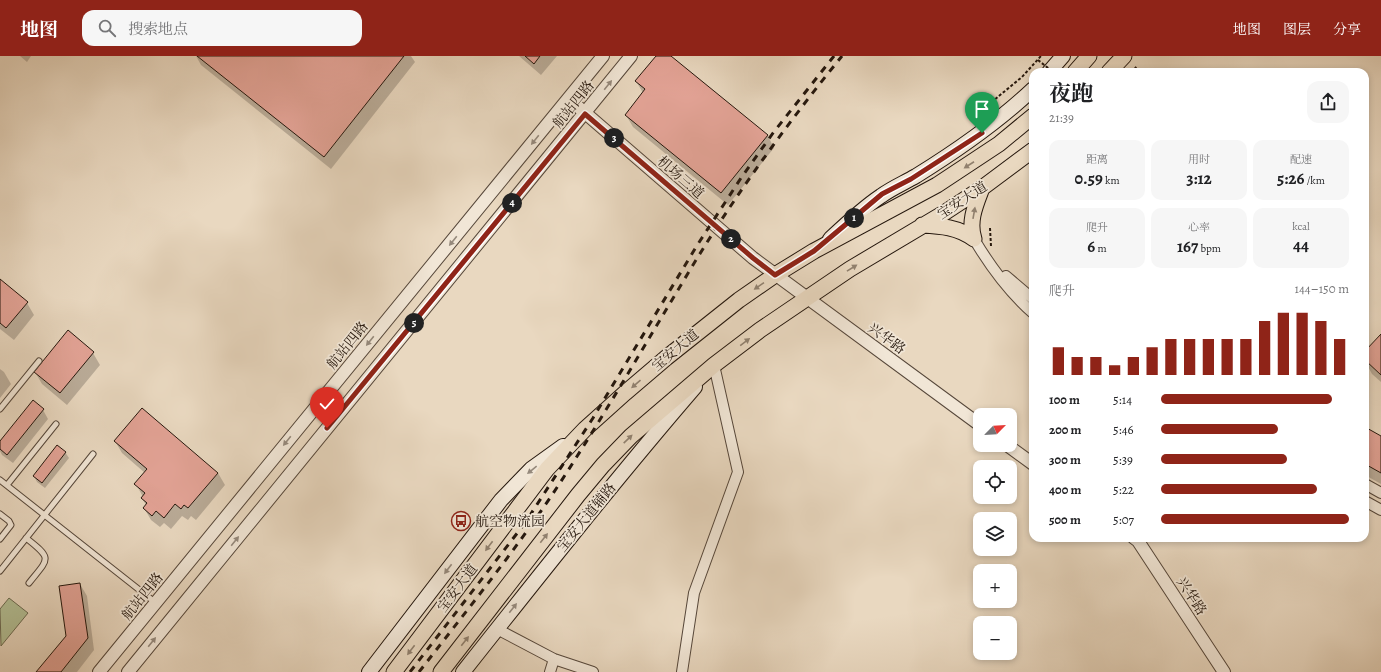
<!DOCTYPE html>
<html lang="zh">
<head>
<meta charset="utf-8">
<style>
	:root { --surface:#fff; --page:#f6f6f6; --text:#202124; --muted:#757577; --accent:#8f2418 }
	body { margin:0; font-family:Alegreya,"Noto Serif SC",serif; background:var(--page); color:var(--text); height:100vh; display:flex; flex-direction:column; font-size:15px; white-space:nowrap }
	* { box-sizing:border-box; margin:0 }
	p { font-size:13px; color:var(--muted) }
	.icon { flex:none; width:22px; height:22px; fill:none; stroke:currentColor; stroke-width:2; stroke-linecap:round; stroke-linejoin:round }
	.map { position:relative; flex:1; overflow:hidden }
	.drawer { position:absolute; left:1029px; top:12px; width:340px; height:474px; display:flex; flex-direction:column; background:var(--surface); border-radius:12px; box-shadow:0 2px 6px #0003 }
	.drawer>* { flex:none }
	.needle { width:26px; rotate:66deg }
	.buttons { position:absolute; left:973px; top:352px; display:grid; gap:8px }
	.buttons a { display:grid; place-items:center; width:44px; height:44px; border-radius:8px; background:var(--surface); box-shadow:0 2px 6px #0003; font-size:20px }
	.pin { position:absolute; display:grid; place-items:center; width:34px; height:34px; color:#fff; margin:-41px -17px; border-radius:50% 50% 50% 0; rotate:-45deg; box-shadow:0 0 4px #0007 }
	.pin .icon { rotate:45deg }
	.km { position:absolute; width:20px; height:20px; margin:-10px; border-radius:50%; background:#222; color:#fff; font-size:11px; line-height:20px; text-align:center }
	.round { display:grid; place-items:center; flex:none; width:42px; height:42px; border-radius:12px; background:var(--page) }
	.overview { display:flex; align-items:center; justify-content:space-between; height:68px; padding:0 20px }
	h1 { font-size:22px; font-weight:700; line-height:30px }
	.stats { display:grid; grid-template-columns:repeat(3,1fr); gap:6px; height:68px; padding:4px 20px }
	.stats div { display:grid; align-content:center; border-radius:10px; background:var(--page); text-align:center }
	.stats b { font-size:17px; font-weight:700 }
	.stats small { font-size:11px; font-weight:400 }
	.stats p { font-size:11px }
	.chart { height:112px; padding:8px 20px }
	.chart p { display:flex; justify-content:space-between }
	.chart svg { width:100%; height:72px; margin-top:4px; stroke:var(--accent); stroke-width:6 }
	ul { padding:0 20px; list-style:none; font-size:13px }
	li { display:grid; grid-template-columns:64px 48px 1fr; align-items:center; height:30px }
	li i { height:10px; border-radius:5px; background:var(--accent) }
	header { display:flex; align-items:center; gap:24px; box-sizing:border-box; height:56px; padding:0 20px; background:var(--accent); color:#fff }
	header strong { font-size:19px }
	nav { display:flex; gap:22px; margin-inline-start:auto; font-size:14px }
	.search { width:280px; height:36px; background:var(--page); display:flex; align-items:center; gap:10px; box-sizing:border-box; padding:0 14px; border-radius:12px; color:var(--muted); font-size:15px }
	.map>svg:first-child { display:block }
</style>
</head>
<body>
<header>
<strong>地图</strong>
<div class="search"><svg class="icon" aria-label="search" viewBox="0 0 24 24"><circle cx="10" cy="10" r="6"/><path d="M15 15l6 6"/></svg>搜索地点</div>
<nav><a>地图</a><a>图层</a><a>分享</a></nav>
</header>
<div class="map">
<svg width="1381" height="616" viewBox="0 0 1381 616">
	<rect width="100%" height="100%" fill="#e9d8c0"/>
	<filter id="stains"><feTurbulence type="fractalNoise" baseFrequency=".005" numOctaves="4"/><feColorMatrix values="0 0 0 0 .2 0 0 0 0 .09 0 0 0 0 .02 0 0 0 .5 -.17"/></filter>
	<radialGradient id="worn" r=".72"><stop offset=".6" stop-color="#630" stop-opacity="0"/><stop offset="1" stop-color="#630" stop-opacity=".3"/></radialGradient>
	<path fill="#b3bf95" stroke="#6c6b51" d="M 9,542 L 28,557 L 1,590 L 0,553 Z"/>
	<path fill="#0003" d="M 20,0 L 31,0 L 27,6 Z
		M 196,0 L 411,0 L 415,6 L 331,113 L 201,9 Z
		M 519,0 L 557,0 L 541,19 Z
		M 657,0 L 670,0 L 768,80 L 774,92 L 728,149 L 633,71 L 626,59 L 643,37 L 636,25 Z
		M 0,225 L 27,247 L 34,259 L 14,284 L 0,273 Z
		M 1381,280 L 1381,326 L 1372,318 L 1365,305 L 1365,297 Z
		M 93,297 L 100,309 L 67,349 L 42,328 L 35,316 Z
		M 0,313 L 4,316 L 11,328 L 0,342 Z
		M 33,346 L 43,354 L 48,363 L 13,407 L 2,399 L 0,395 L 0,386 Z
		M 1365,372 L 1381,381 L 1381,428 L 1365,419 Z
		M 115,385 L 218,417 L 225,429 L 196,464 L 191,460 L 188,464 L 182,460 L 171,473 L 164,467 L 160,471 L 151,464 L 144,452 L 146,449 L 142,442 L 143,441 L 136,428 L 145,417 L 122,397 Z
		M 65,396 L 69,402 L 45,432 L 37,426 L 34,420 Z
		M 80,528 L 87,540 L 94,594 L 77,616 L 38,616 L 67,580 Z"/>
	<path fill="#e3a396" stroke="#25170d" d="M 197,0 L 404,0 L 324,101 Z
		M 525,0 L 540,0 L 534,8 Z
		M 656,0 L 671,0 L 768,79 L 721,137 L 625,59 L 645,33 L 635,25 Z
		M 0,223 L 28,246 L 6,272 L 0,267 Z
		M 68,274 L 94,296 L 60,337 L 34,316 Z
		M 1381,278 L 1381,319 L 1365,304 L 1365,295 Z
		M 33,344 L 44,353 L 7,399 L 0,393 L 0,385 Z
		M 142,352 L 218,417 L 188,452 L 184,449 L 181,453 L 175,448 L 164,462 L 156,455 L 152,460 L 143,452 L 147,447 L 141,442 L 145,437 L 134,428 L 147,413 L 114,385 Z
		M 1365,371 L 1381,380 L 1381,417 L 1365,408 Z
		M 57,389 L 66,396 L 42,427 L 33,420 Z
		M 80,527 L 88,582 L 61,616 L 36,616 L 66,580 L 59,530 Z"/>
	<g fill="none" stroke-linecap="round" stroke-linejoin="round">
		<defs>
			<path id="service" d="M 0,353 L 39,305
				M 0,424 L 156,547
				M 7,429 L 56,368
				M 0,458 L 9,465 L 11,469 L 0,483
				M 26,482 C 53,503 49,502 29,527
				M 0,515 L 93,398"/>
			<path id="minor" d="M 974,183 C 990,210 1009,236 1033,257
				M 1006,220 L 1033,243
				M 1365,428 L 1381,437
				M 1365,445 L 1381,454
				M 497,573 L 554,603 L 593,616
				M 550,616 L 554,603
				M 682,616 L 694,537 L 738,416 L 714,309"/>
			<path id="tertiary" d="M 569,43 L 753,202 L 980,369
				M 1007,389 L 1033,408
				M 1134,482 L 1138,485 L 1224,616
				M 99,616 L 603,0
				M 128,616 L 631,0"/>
			<path id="secondary" d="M 1049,16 L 1063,0
				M 830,183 C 846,168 863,152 881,140 C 892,132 904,127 916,120 C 958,94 997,67 1033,33
				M 369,616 L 501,444 L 531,413 L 563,390
				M 463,616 C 539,520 615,424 695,331"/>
			<path id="primary" d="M 1075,16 L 1089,0
				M 1109,16 L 1124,0
				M 922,169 C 941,170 958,171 974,183
				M 974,183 C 968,165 976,148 982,132
				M 394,616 L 547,413 L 585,373 L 625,337 L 666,302 L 739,244 L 775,219 L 814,195 L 937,129 L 999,88 L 1033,60
				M 441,616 L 578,439 L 603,409 L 631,380 L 714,309 L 760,274 L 850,213 L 944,157 L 982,132 L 1033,94"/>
		</defs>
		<use href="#service" stroke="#56473a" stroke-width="7"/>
		<use href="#minor" stroke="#56473a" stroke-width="12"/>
		<use href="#tertiary" stroke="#56473a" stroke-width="14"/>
		<use href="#secondary" stroke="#25170d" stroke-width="16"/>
		<use href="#primary" stroke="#25170d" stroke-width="17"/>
		<path stroke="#25170d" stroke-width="2" stroke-dasharray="3 2" stroke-linecap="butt" d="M 1131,16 L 1136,12 L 1134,10
			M 991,54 L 988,49 L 1022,21 L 1041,0
			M 990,172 L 991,190"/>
		<use href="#service" stroke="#f1e6d6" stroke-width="5"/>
		<use href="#minor" stroke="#f1e6d6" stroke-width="10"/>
		<use href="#tertiary" stroke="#f1e6d6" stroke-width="12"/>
		<use href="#secondary" stroke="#f1e6d6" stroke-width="14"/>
		<use href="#primary" stroke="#e9d8c0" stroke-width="15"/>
		<path stroke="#25170d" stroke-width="3" stroke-dasharray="7 7" stroke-linecap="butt" d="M 410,616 L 525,467 L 593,362 L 696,191 L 741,122 L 773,77 L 834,0
			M 419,616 C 464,558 511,500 552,439 C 601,365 644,290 690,214 C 735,139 787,68 842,0"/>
		<path stroke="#25170d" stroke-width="2" stroke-dasharray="3 2" stroke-linecap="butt" d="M 1038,4 L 1053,16"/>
	</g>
	<defs><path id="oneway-solid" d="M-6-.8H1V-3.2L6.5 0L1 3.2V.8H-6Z"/></defs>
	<g fill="#95897c">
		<use href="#oneway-solid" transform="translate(608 29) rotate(-51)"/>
		<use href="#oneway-solid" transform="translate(535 84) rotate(129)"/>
		<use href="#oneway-solid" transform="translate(453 185) rotate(129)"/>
		<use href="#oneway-solid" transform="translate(370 285) rotate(129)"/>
		<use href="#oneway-solid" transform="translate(287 385) rotate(129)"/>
		<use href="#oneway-solid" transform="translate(532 414) rotate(141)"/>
		<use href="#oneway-solid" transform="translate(235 485) rotate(-51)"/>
		<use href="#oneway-solid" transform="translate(448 513) rotate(127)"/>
		<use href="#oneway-solid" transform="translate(513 552) rotate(-52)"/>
		<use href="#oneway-solid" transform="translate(152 586) rotate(-51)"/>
	</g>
	<g fill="#91816f">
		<use href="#oneway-solid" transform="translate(969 109) rotate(147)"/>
		<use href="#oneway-solid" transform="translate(974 157) rotate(-80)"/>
		<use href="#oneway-solid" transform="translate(852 212) rotate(-32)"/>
		<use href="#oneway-solid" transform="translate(759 230) rotate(146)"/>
		<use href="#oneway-solid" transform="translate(745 286) rotate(-37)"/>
		<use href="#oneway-solid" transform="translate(636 328) rotate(139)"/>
		<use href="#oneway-solid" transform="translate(628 383) rotate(-44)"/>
		<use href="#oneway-solid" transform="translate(544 482) rotate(-52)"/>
		<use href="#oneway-solid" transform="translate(489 490) rotate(127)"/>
		<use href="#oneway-solid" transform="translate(465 585) rotate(-52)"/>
		<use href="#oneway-solid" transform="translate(411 594) rotate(127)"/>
	</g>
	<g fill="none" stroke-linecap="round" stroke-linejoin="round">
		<defs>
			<path id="route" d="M 327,372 L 585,58 L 753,202 L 775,219 L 814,195 L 882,138 L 911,123 L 982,77"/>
		</defs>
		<use href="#route" stroke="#fff" stroke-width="8"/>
		<use href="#route" stroke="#8f2418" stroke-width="5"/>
	</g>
	<defs>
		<symbol id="bus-ring" viewBox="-11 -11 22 22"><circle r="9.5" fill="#f1e6d6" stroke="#8f2418" stroke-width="1.5"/><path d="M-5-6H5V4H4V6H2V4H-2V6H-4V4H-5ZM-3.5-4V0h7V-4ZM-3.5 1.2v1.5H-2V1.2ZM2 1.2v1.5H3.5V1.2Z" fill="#8f2418"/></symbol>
	</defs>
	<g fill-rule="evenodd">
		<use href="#bus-ring" x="450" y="454" width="22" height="22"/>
	</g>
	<g text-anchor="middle" stroke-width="3.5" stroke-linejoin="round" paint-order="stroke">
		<g font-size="14" fill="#25170d" stroke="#f1e6d6">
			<text transform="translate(573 48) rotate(-51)" y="5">航站四路</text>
			<text transform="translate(681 121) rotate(41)" y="5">机场三道</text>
			<text transform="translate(962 144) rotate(-33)" y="5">宝安大道</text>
			<text transform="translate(887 282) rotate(36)" y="5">兴华路</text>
			<text transform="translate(347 289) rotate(-51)" y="5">航站四路</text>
			<text transform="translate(675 294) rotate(-40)" y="5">宝安大道</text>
			<text transform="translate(586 461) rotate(-51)" y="5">宝安大道辅路</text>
			<text transform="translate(457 532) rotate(-53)" y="5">宝安大道</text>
			<text transform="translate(142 540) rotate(-51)" y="5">航站四路</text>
			<text transform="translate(1192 540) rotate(57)" y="5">兴华路</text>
		</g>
		<g font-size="14" fill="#25170d" stroke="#f1e6d6" text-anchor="start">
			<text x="475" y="470">航空物流园</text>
		</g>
	</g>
	<rect width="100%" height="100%" filter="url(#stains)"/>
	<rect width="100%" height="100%" fill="url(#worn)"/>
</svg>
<div class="buttons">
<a><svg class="needle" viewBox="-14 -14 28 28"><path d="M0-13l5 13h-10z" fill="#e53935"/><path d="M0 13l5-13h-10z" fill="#757577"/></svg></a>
<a><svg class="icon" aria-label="locate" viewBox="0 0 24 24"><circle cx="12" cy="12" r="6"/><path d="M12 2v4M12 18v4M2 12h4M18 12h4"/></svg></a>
<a><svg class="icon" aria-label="layers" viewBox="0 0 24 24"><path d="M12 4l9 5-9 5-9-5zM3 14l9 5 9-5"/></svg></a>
<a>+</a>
<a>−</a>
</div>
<div class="pin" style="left:982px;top:77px;background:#1e9e55"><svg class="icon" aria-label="arrive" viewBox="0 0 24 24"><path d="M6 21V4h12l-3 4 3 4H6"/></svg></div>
<div class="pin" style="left:327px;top:372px;background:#d93025"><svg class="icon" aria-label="check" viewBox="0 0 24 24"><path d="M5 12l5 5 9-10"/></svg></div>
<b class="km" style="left:854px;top:162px">1</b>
<b class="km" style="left:731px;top:183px">2</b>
<b class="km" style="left:614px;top:82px">3</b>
<b class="km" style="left:512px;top:147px">4</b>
<b class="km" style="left:414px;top:267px">5</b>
<section class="drawer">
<div class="overview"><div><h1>夜跑</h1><p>21:39</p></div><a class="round"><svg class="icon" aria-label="share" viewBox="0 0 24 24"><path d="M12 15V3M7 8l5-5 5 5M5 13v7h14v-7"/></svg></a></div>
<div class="stats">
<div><p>距离</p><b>0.59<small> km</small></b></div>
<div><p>用时</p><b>3:12</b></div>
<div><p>配速</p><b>5:26<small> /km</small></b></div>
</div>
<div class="stats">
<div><p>爬升</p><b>6<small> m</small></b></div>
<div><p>心率</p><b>167<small> bpm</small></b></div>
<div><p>kcal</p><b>44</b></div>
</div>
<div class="chart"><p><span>爬升</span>144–150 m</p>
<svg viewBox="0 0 160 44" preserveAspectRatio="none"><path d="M5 44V27M15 44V33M25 44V33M35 44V38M45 44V33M55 44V27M65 44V22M75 44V22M85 44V22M95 44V22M105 44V22M115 44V11M125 44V6M135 44V6M145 44V11M155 44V22"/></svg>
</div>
<ul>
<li><b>100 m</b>5:14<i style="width:91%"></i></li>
<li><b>200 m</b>5:46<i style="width:62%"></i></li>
<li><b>300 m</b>5:39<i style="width:67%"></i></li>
<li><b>400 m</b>5:22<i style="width:83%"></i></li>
<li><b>500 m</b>5:07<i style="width:100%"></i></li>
</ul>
</section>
</div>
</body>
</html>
